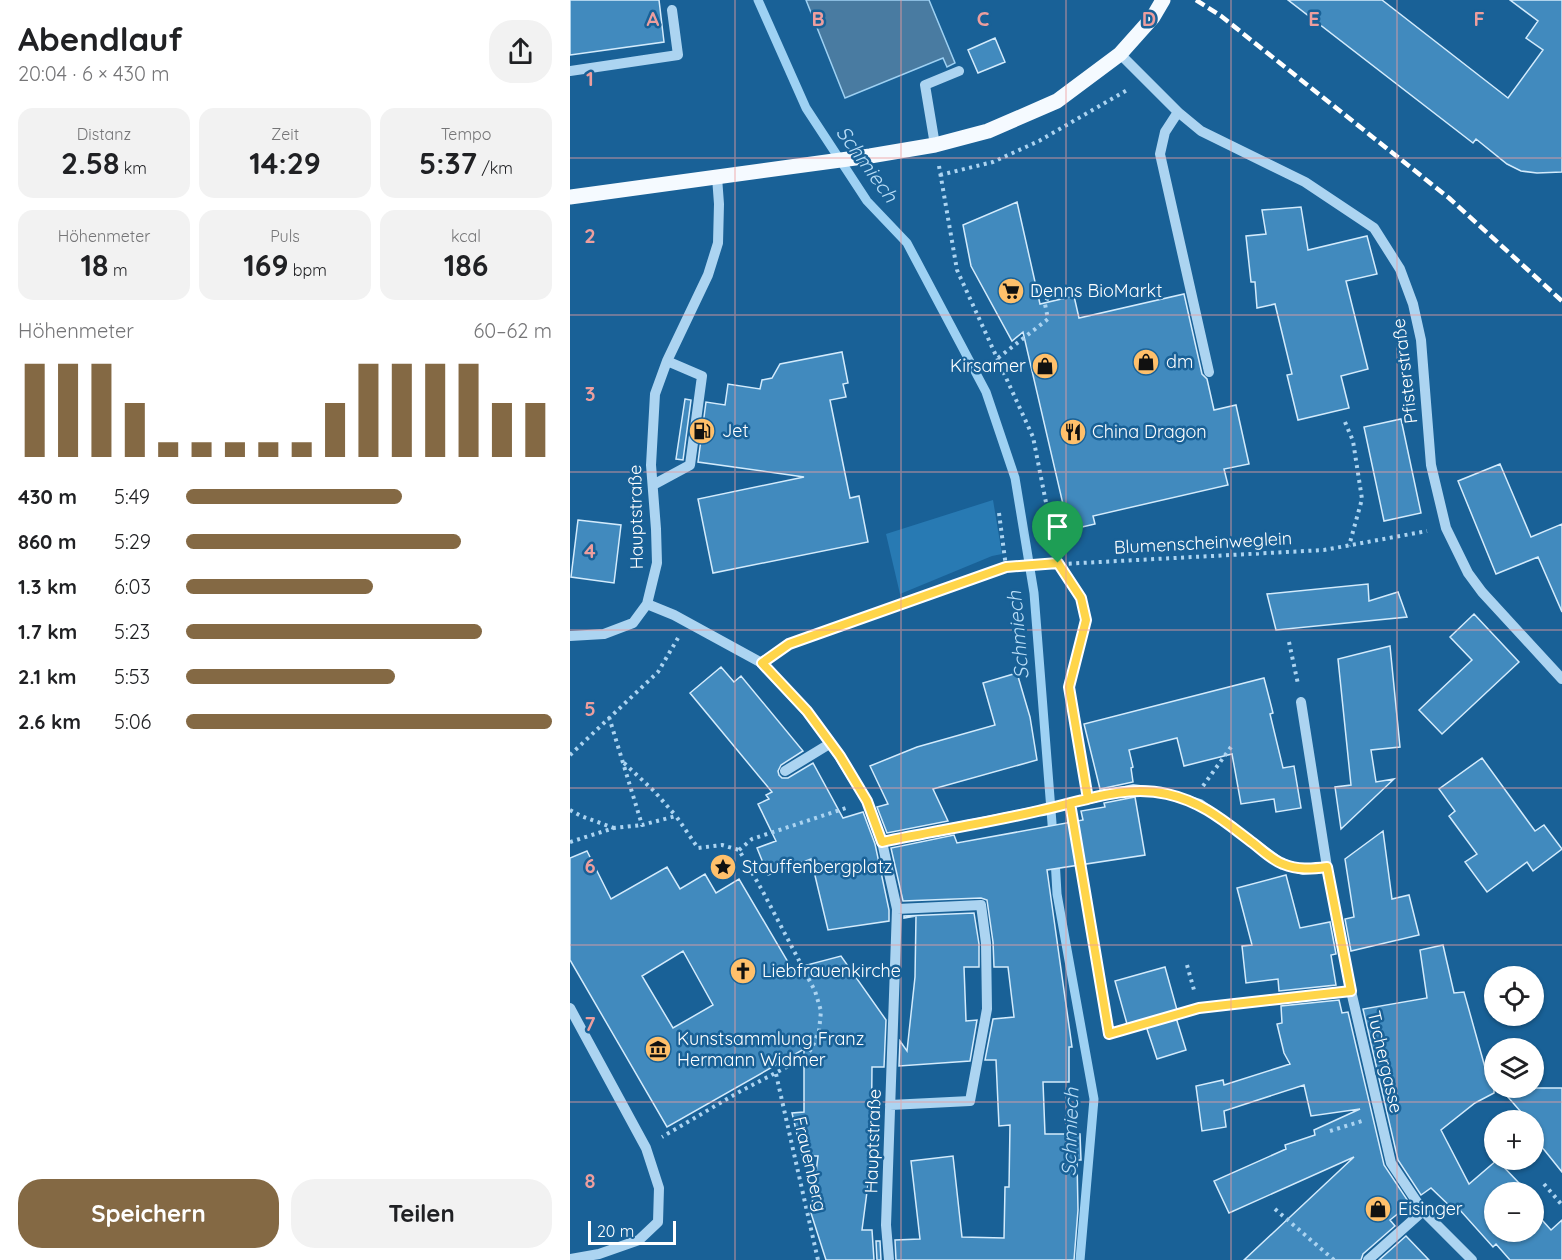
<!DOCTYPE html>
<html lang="de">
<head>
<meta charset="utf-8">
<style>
	:root { --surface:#fff; --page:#f2f2f2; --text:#202124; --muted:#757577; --accent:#846944 }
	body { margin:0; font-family:Quicksand,sans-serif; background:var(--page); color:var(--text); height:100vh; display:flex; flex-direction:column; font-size:22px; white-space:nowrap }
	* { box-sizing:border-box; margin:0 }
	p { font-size:20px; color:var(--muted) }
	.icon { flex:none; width:33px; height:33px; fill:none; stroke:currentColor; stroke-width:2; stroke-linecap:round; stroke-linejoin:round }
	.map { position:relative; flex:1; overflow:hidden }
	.panel { display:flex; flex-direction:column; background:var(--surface); width:570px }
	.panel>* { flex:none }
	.controls { position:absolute; left:914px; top:966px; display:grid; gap:12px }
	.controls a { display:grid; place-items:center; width:60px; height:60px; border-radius:50%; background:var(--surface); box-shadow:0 2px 4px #0004; font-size:30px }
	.scale { position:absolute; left:18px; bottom:15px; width:88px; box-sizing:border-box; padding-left:6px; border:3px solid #fff; border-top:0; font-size:16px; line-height:21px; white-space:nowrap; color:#fff; -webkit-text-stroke:4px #196197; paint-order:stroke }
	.pin { position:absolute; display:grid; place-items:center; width:51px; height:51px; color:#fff; margin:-62px -26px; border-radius:50% 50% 50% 0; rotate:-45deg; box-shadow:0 0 6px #0007 }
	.pin .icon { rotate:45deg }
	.round { display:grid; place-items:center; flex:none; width:63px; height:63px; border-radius:24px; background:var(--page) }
	.overview { display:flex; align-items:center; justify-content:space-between; height:102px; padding:0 18px }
	h1 { font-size:33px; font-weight:700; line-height:45px }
	.stats { display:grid; grid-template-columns:repeat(3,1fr); gap:9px; height:102px; padding:6px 18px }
	.stats div { display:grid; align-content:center; border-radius:15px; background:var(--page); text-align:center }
	.stats b { font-size:30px; font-weight:700 }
	.stats small { font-size:16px; font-weight:400 }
	.stats p { font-size:16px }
	.chart { height:168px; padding:12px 18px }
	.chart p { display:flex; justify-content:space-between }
	.chart svg { width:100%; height:108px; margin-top:6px; stroke:var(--accent); stroke-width:6 }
	.cta { display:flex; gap:12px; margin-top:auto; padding:12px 18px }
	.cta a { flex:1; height:69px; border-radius:24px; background:var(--accent); color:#fff; font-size:24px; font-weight:700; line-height:69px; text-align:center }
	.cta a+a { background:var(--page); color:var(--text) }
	ul { padding:0 18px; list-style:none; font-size:20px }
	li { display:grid; grid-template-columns:96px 72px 1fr; align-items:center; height:45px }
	li i { height:15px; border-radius:8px; background:var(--accent) }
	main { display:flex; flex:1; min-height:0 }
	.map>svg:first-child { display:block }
</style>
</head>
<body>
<main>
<section class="panel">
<div class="overview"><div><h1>Abendlauf</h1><p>20:04 · 6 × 430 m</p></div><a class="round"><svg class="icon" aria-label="share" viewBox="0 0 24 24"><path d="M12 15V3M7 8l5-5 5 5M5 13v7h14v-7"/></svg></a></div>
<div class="stats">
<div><p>Distanz</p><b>2.58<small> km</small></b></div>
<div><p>Zeit</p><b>14:29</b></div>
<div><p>Tempo</p><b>5:37<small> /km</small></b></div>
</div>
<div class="stats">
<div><p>Höhenmeter</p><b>18<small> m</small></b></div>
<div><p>Puls</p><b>169<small> bpm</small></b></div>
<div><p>kcal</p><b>186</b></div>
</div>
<div class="chart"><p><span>Höhenmeter</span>60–62 m</p>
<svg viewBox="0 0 160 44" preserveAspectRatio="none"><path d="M5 44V6M15 44V6M25 44V6M35 44V22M45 44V38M55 44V38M65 44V38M75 44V38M85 44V38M95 44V22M105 44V6M115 44V6M125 44V6M135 44V6M145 44V22M155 44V22"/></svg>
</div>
<ul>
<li><b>430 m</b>5:49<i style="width:59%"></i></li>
<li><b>860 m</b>5:29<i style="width:75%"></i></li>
<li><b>1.3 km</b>6:03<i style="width:51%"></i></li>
<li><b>1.7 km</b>5:23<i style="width:81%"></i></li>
<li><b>2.1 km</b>5:53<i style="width:57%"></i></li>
<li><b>2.6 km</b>5:06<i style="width:100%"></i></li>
</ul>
<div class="cta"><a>Speichern</a><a>Teilen</a></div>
</section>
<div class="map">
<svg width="992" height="1260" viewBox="0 0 992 1260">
	<rect width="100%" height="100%" fill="#196197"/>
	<path fill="#287ab3" d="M 423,500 L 432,554 L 422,556 L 330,594 L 316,534 Z"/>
	<path fill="#497ba1" stroke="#9ed1f3" stroke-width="1.5" d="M 236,0 L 359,0 L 385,63 L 377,67 L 373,58 L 275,98 Z"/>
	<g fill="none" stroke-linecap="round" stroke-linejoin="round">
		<path stroke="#9ed1f3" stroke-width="9" d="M 188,0 L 236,108 L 297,201 L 337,243 L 416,392 L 445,478 L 464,593 L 483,836
			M 485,858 L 487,894 L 524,1099 L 510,1260"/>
	</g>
	<path fill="#418abe" stroke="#d3ebfc" stroke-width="1.5" fill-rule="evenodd" d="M 0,0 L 89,0 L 94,42 L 0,55 Z
		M 718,0 L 812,0 L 938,98 L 973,50 L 956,38 L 968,21 L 940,0 L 992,0 L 992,172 L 967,173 L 951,171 L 937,164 L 906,139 L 903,143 Z
		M 425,38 L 435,62 L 408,73 L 398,50 Z
		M 447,202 L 470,304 L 504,296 L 509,318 L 614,294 L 632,374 L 637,379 L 644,410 L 666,405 L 679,464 L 654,469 L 658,485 L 523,516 L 525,524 L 499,530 L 453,332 L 442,341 L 401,266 L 393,225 Z
		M 731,207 L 738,250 L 797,236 L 807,274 L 776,281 L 798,369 L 771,376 L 779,408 L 728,420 L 717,375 L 722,374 L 705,304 L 687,308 L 685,282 L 681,282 L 676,236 L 696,234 L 692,210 Z
		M 272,352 L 278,383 L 273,384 L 276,397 L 260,400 L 280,498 L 289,496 L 298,542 L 143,573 L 128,499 L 234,477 L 128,462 L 136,402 L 155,405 L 158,384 L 190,389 L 192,380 L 202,378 L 210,364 Z
		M 115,399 L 121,400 L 113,460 L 106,459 Z
		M 831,419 L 851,513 L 814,521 L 794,427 Z
		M 930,464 L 961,537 L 992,524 L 992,612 L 968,557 L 926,574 L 888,481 Z
		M 8,520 L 51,525 L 44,583 L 1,577 Z
		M 798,584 L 799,601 L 828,592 L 837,617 L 706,630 L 697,594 Z
		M 904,614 L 949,662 L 872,734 L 849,710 L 902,660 L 880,637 Z
		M 820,646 L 830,747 L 801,750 L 806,782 L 824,779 L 771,829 L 765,787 L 781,785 L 768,659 Z
		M 151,667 L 164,682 L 171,676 L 233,751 L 211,765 L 208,771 L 209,775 L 212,778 L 218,778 L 243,763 L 273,818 L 293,812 L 305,844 L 319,910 L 319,921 L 258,930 L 241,859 L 198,875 L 187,848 L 206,841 L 188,804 L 199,799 L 196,795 L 202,792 L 120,693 Z
		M 447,673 L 460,717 L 467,760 L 363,789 L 378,821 L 317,833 L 307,807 L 318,804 L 300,766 L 347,747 L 425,725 L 413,683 Z
		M 694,678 L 703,713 L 700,714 L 713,768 L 724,766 L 731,808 L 706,812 L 704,799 L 671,804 L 662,754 L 614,766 L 607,738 L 559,750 L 563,767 L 561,768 L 563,782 L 530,789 L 514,724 Z
		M 912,758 L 965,831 L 974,825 L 992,849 L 963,871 L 957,862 L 917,892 L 895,862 L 907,854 L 879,816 L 885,811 L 869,789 Z
		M 565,797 L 575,855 L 477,870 L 502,1047 L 499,1047 L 499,1082 L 473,1082 L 475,1134 L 510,1134 L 511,1160 L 507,1160 L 508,1210 L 504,1260 L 326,1260 L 325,1240 L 350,1239 L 341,1161 L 383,1156 L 392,1237 L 434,1238 L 435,1187 L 439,1187 L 440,1125 L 429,1126 L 426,1060 L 415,1060 L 423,1019 L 444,1017 L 438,967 L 424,967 L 423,942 L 417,900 L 411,898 L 333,901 L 321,848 L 384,835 L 387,843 L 513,820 L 511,811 L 535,807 L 534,803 Z
		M 813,831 L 822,899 L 839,895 L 849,935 L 781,951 L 775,919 L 784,917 L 775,859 Z
		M 17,851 L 41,899 L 97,867 L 110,889 L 135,874 L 146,893 L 169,879 L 222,969 L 271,956 L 316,1020 L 314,1067 L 302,1067 L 301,1161 L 292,1230 L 302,1230 L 304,1260 L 256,1260 L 241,1213 L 248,1156 L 232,1156 L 222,1113 L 234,1112 L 234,1049 L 97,1127 L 0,960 L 0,858 ZM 113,951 L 143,1005 L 103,1028 L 72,976 Z
		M 716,875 L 730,928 L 760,922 L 766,954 L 761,955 L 766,985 L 709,991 L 708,979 L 676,983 L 672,946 L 682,945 L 667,888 Z
		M 404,913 L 409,944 L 409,967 L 394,967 L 396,1021 L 407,1020 L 400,1061 L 329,1066 L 330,1041 L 337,1051 L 345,977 L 346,916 L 334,918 L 334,916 Z
		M 873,945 L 884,993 L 894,992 L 916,1071 L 924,1068 L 924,1093 L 905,1103 L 871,1130 L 899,1184 L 927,1160 L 949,1183 L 944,1189 L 947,1192 L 924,1192 L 924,1232 L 963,1232 L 963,1210 L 981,1230 L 992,1220 L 992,1260 L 940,1260 L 926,1244 L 923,1247 L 889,1209 L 886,1212 L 861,1188 L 851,1195 L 828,1160 L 793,1009 L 857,998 L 850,950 Z
		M 595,967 L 607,1010 L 604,1011 L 616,1050 L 587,1059 L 574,1020 L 557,1024 L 545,981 Z
		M 769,1000 L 772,1013 L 778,1012 L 814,1165 L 840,1204 L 820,1220 L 825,1226 L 793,1254 L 791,1260 L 674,1260 L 784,1157 L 659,1213 L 644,1181 L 716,1149 L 715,1145 L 745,1135 L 744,1130 L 790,1109 L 741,1116 L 734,1085 L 654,1111 L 656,1127 L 632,1131 L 626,1086 L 653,1080 L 654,1085 L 720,1064 L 714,1053 L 707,1024 L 712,1023 L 711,1006 Z
		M 930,1088 L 992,1088 L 992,1172 L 963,1136 L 963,1120 L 958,1120 Z
		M 836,1236 L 859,1260 L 809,1260 Z
		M 306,1241 L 310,1241 L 311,1260 L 307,1260 Z"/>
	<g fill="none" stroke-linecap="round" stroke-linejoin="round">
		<path stroke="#acd4f1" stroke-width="4" stroke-dasharray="3 4.5" stroke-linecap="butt" d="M 369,166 L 387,270 L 463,437 L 488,563 L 511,598 L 517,620 L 499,687 L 515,781
			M 370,175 L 423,162 L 469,141 L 559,89
			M 428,358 L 478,319 L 475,304 L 479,295
			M 775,422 L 783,441 L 792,499 L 779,546
			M 429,513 L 436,567
			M 719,642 L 728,684
			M 207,652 L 219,644 L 436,567 L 754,550 L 857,531
			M 39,717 L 72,825 L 106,816 L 128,848 L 152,845 L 169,850 L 192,890 L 245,991 L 251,1011 L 249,1031 L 242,1048 L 234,1058 L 169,1092 L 92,1137
			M 0,755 L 88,672 L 108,638
			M 54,763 L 84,791 L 106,816
			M 633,786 L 661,747
			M 0,810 L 11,816 L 44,828
			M 504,823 L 539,1034 L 611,1013
			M 0,842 L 44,828 L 72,825
			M 169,850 L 182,839 L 279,807
			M 617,965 L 624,990
			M 206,1074 L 248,1260
			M 760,1131 L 792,1121
			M 974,1184 L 992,1205
			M 705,1209 L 764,1260"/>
		<path stroke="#acd4f1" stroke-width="10" d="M 550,54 L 608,112 L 631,131 L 735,182 L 804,228 L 830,269 L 843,304 L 851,340 L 861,465 L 876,528 L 898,573 L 912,592 L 992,679
			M 0,71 L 108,55 L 102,10
			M 608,112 L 595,132 L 590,154 L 639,372
			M 365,145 L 355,85 L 389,71
			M 83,485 L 120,465 L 132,376 L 97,361
			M 77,604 L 104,615 L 192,663 L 237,712 L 261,743 L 297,801 L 312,842 L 327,909 L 316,1225 L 319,1260
			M 0,636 L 34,634 L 63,623 L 77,604 L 87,563 L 86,529 L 81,465 L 85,394 L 97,361 L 138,275 L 148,243 L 149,204 L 147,177
			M 731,702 L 757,867 L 781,991 L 821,1163 L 853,1211 L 902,1260
			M 215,771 L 261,743
			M 312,842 L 467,811 L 563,789 L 597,794 L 630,804 L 711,863 L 733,870 L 757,867
			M 0,1008 L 76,1148 L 89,1188 L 88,1222 L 69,1240 L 29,1254 L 0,1259
			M 629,1008 L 781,991
			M 320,1105 L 400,1101 L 417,1009 L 416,943 L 411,905 L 327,909
			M 798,1260 L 853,1211"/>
		<path stroke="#f5faff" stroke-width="15" d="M 0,197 L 300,156 L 365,145 L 418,131 L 487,101 L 550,54 L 583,17 L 593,0"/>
		<path stroke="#fff" stroke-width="4.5" stroke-dasharray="10 4.5" stroke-linecap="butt" d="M 626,0 L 651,16 L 879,198 L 992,301"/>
	</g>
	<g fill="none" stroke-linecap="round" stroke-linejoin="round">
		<defs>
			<path id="route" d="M 488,563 L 436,567 L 219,644 L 192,663 L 237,711 L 270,756 L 297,801 L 312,842 C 364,831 417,823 468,811 C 511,802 554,784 597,794 C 633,802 655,822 683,843 C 692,850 702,860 713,864 C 728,870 741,869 757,867 L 781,991 L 629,1008 L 539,1034 L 500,803 L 518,799 L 499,687 L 516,620 L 511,598 L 488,563"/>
		</defs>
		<use href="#route" stroke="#fff" stroke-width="12"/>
		<use href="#route" stroke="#ffd54a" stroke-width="8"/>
	</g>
	<path fill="none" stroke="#ed9e9e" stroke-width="1.5" stroke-opacity="0.55" d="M 165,0 L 165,1260M 331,0 L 331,1260M 496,0 L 496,1260M 661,0 L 661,1260M 827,0 L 827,1260M 0,158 L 992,158M 0,315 L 992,315M 0,472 L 992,472M 0,630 L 992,630M 0,788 L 992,788M 0,945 L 992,945M 0,1102 L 992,1102"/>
	<defs>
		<symbol id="supermarket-disc" viewBox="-11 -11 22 22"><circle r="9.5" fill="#ffc06b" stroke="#196197"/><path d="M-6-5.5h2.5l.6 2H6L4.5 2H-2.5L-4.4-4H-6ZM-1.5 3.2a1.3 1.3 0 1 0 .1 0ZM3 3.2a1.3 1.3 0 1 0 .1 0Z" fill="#111"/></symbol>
		<symbol id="shop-disc" viewBox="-11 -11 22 22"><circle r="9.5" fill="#ffc06b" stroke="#196197"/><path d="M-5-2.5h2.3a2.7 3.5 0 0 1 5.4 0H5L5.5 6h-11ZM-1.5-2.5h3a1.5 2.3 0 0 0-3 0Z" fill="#111"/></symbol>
		<symbol id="fuel-disc" viewBox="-11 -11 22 22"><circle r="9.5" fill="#ffc06b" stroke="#196197"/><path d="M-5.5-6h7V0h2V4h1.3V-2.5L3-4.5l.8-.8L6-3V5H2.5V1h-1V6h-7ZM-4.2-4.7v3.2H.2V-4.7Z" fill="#111"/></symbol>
		<symbol id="restaurant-disc" viewBox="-11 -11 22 22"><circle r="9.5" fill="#ffc06b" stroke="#196197"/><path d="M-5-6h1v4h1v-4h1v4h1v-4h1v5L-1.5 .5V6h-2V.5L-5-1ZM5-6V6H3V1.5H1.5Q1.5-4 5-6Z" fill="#111"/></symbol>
		<symbol id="sight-disc" viewBox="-11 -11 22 22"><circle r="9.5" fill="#ffc06b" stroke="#196197"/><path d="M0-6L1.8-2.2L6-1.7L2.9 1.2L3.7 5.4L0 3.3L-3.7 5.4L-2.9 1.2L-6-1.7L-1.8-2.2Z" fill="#111"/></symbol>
		<symbol id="church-disc" viewBox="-11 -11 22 22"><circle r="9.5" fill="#ffc06b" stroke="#196197"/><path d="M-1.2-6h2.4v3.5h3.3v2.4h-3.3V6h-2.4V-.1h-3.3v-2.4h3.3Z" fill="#111"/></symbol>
		<symbol id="museum-disc" viewBox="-11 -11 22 22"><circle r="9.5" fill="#ffc06b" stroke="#196197"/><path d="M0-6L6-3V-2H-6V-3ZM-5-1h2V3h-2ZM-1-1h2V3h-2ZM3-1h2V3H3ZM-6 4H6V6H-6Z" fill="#111"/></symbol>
	</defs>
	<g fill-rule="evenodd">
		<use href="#supermarket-disc" x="426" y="276" width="30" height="30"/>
		<use href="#shop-disc" x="561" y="347" width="30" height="30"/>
		<use href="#shop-disc" x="460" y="351" width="30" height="30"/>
		<use href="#fuel-disc" x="117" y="416" width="30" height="30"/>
		<use href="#restaurant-disc" x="488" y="417" width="30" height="30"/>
		<use href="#sight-disc" x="138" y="852" width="30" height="30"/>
		<use href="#church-disc" x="158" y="956" width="30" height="30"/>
		<use href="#museum-disc" x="73" y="1034" width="30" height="30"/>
		<use href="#shop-disc" x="793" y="1194" width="30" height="30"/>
	</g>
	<g text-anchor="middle" stroke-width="5" stroke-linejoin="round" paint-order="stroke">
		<g font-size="18" fill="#fff" stroke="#196197" text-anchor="start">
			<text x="460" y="297">Denns BioMarkt</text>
			<text x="596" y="368">dm</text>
			<text x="456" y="372" text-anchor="end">Kirsamer</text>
			<text x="152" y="437">Jet</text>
			<text x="522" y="438">China Dragon</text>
			<text x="172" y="873">Stauffenbergplatz</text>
			<text x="192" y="977">Liebfrauenkirche</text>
			<text x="107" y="1045">Kunstsammlung Franz<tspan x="107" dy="21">Hermann Widmer</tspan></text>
			<text x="828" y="1215">Eisinger</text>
		</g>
		<g font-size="18" fill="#fff" stroke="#196197">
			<text transform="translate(835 371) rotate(-97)" y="6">Pfisterstraße</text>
			<text transform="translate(66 517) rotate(-91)" y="6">Hauptstraße</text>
			<text transform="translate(633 543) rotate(-3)" y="6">Blumenscheinweglein</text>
			<text transform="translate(815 1062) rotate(77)" y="6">Tuchergasse</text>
			<text transform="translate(303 1141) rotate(-88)" y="6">Hauptstraße</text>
			<text transform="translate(240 1164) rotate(77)" y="6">Frauenberg</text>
		</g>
		<g font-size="20" font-style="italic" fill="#b8ddf7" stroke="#196197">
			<text transform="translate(297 164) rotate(54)" y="7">Schmiech</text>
			<text transform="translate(448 635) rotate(-95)" y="7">Schmiech</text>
			<text transform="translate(500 1132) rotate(-88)" y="7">Schmiech</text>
		</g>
	</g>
	<g font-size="20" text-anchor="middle" font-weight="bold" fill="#ed9e9e" stroke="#196197" stroke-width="5" stroke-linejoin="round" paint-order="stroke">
		<text x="83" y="26">A</text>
		<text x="248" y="26">B</text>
		<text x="413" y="26">C</text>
		<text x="579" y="26">D</text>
		<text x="744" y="26">E</text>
		<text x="909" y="26">F</text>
		<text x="20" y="86">1</text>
		<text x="20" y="243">2</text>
		<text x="20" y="401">3</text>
		<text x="20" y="558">4</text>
		<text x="20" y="716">5</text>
		<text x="20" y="873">6</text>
		<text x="20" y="1031">7</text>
		<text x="20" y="1188">8</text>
	</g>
</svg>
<div class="controls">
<a><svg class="icon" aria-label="locate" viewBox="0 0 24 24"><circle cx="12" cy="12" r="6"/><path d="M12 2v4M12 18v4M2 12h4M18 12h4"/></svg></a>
<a><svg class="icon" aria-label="layers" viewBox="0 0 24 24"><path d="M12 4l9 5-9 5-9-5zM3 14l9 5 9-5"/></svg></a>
<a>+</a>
<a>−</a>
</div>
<div class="scale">20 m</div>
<div class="pin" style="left:488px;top:563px;background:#1e9e55"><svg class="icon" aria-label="arrive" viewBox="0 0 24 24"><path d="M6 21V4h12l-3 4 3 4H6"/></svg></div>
</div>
</main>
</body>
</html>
